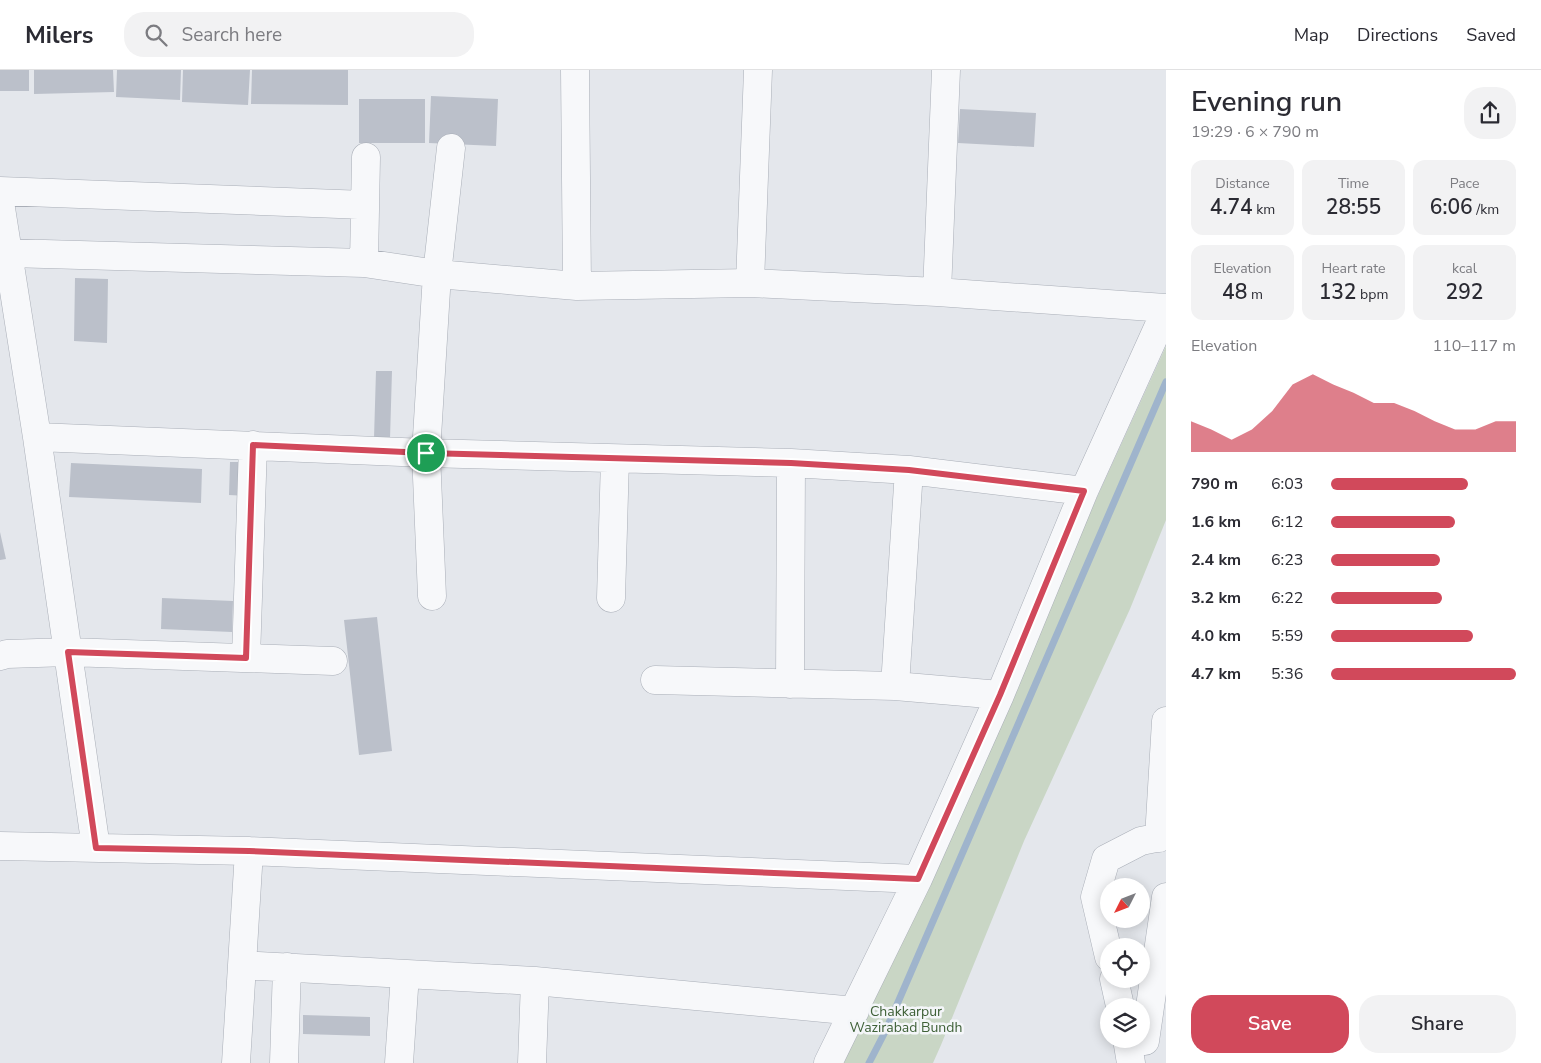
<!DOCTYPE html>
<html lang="en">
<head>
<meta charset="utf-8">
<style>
	:root { --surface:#fff; --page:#f2f2f3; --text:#2b2b33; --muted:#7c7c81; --line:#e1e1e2; --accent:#d1495b }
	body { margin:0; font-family:"Nunito Sans",sans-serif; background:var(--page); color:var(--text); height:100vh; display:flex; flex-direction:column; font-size:19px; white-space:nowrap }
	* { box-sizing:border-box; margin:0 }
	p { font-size:16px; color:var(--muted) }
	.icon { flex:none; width:28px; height:28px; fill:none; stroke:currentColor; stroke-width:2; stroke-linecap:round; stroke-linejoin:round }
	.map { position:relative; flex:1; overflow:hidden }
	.panel { display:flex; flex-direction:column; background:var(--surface); width:375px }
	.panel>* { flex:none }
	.needle { width:32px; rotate:228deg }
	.buttons { position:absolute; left:1100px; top:808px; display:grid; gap:10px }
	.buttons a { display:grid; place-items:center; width:50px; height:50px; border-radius:50%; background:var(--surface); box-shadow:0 2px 12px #0003; font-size:25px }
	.pin { position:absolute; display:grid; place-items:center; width:42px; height:42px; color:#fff; margin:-21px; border:2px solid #fff; border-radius:50%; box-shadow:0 1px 5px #0007 }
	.round { display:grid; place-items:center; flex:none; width:52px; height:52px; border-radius:20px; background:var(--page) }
	.head { display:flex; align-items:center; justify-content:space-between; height:85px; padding:0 25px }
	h1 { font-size:28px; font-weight:600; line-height:38px }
	.metrics { display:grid; grid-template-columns:repeat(3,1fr); gap:8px; height:85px; padding:5px 25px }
	.metrics div { display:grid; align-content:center; border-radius:12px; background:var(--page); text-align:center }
	.metrics b { font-size:21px; font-weight:600 }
	.metrics small { font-size:14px; font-weight:400 }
	.metrics p { font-size:14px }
	.chart { height:140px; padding:10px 25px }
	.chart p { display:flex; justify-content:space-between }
	.chart svg { width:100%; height:90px; margin-top:5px; fill:var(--accent); opacity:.7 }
	.cta { display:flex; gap:10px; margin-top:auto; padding:10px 25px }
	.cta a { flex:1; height:58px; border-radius:20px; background:var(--accent); color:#fff; font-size:20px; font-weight:600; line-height:58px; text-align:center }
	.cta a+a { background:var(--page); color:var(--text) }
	ul { padding:0 25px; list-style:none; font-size:16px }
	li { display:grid; grid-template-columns:80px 60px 1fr; align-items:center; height:38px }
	li i { height:12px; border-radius:6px; background:var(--accent) }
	header { display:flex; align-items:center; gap:30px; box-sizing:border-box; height:70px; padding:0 25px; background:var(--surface); border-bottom:1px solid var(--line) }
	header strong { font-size:24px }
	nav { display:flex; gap:28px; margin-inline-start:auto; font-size:18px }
	.search { width:350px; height:45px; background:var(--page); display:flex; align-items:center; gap:12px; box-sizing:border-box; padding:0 18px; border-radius:20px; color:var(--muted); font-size:19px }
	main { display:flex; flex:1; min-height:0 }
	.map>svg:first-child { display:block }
</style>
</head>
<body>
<header>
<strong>Milers</strong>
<div class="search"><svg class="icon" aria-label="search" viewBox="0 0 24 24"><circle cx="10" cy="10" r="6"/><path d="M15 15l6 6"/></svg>Search here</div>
<nav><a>Map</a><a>Directions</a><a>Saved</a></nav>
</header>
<main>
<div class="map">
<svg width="1166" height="993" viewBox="0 0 1166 993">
	<rect width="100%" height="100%" fill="#e4e7ec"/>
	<path fill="#c9d6c5" d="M 1166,276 L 1166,450 L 1130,539 L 1024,771 L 941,975 L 933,993 L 839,993 Z"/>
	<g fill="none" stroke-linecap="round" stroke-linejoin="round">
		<path stroke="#9fb4cc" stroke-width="7" d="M 869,993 L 886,960 L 1166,312"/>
	</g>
	<path fill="#bbc0ca" d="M 0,0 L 29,0 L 29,21 L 0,21 Z
		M 34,0 L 113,0 L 114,22 L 34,24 Z
		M 117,0 L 181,0 L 180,30 L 116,27 Z
		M 183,0 L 250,0 L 248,35 L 182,32 Z
		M 252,0 L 348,0 L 348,35 L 251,34 Z
		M 431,26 L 498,29 L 496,76 L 429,73 Z
		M 359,29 L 425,29 L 425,73 L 359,73 Z
		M 960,39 L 1036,43 L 1034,77 L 958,73 Z
		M 75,208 L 108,209 L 107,273 L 74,271 Z
		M 376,301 L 392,301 L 390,369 L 374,368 Z
		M 230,392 L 249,392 L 248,426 L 229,425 Z
		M 71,393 L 202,399 L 201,433 L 69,427 Z
		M 0,462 L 6,489 L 0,490 Z
		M 162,528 L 233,531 L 232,562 L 161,559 Z
		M 377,547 L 392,681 L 359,685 L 344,550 Z
		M 303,945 L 370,947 L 370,966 L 303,964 Z"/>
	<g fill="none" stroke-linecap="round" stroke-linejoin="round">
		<defs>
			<path id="street" d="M 575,0 L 577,216
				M 0,121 L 365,135
				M 0,132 L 37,367 L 96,778
				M 9,183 L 364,193 L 437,204 L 577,216 L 750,213 L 937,222 L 1166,238
				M 364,193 L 366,87
				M 750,213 L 758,0
				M 937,222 L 946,0
				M 37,367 L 426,383 L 791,393 L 909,400 L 1084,421
				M 432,526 L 426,383 L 437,204 L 451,78
				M 611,528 L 615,389
				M 0,586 L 7,584 L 68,582 L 333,591
				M 246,588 L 253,375
				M 655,610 L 895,616 L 1000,625
				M 790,614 L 791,393
				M 895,616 L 909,400
				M 1159,768 L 1166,651
				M 0,776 L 249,781 L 918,809
				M 1109,887 L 1095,827 L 1106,789 L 1141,771 L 1166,766
				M 242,895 L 535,911 L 855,941
				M 1114,909 L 1120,936
				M 1127,969 L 1131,993
				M 1145,971 L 1166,827
				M 236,993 L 249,781
				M 284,993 L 287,897
				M 399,993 L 405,904
				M 532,993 L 535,911
				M 828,993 L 918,809 L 1000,625 L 1084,421 L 1166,240"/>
		</defs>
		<use href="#street" stroke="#a9aeb7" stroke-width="29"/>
		<use href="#street" stroke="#f7f8fa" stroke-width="28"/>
	</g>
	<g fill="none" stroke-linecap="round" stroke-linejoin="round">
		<defs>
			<path id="route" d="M 253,375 L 426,383 L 791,393 L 909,400 L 1084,421 L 1000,625 L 918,809 L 249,781 L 96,778 L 68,582 L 246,588 Z"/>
		</defs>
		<use href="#route" stroke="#fff" stroke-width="10"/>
		<use href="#route" stroke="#d1495b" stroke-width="6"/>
	</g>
	<g text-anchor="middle" stroke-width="5" stroke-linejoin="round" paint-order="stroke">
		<g font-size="14" fill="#3f6138" stroke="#f4f6f9">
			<text x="906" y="946">Chakkarpur<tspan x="906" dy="16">Wazirabad Bundh</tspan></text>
		</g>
	</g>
</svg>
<div class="buttons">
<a><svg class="needle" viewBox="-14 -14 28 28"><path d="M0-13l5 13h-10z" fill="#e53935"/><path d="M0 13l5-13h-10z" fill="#7c7c81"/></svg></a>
<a><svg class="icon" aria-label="locate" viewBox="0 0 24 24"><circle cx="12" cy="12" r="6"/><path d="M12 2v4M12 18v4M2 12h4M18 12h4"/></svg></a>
<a><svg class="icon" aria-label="layers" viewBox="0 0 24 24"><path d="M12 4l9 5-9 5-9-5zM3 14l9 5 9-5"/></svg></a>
</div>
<div class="pin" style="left:426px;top:383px;background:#1e9e55"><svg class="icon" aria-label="arrive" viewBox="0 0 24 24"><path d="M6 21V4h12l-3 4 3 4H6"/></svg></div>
</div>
<section class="panel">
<div class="head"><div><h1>Evening run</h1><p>19:29 · 6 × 790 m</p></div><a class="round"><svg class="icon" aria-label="share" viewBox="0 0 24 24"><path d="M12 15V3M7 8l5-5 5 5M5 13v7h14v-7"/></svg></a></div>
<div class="metrics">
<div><p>Distance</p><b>4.74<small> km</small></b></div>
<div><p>Time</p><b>28:55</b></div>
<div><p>Pace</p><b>6:06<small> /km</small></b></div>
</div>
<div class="metrics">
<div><p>Elevation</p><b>48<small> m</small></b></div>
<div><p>Heart rate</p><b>132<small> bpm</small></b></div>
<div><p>kcal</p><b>292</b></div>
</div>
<div class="chart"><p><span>Elevation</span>110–117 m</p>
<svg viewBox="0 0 160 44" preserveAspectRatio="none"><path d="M0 44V29L10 33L20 38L30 33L40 24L50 11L60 6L70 11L80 15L90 20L100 20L110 24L120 29L130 33L140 33L150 29L160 29V44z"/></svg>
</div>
<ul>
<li><b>790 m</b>6:03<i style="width:74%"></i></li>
<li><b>1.6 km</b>6:12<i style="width:67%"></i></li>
<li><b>2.4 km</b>6:23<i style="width:59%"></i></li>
<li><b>3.2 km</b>6:22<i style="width:60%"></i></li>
<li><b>4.0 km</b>5:59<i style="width:77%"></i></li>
<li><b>4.7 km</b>5:36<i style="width:100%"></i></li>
</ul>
<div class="cta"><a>Save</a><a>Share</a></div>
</section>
</main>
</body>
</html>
